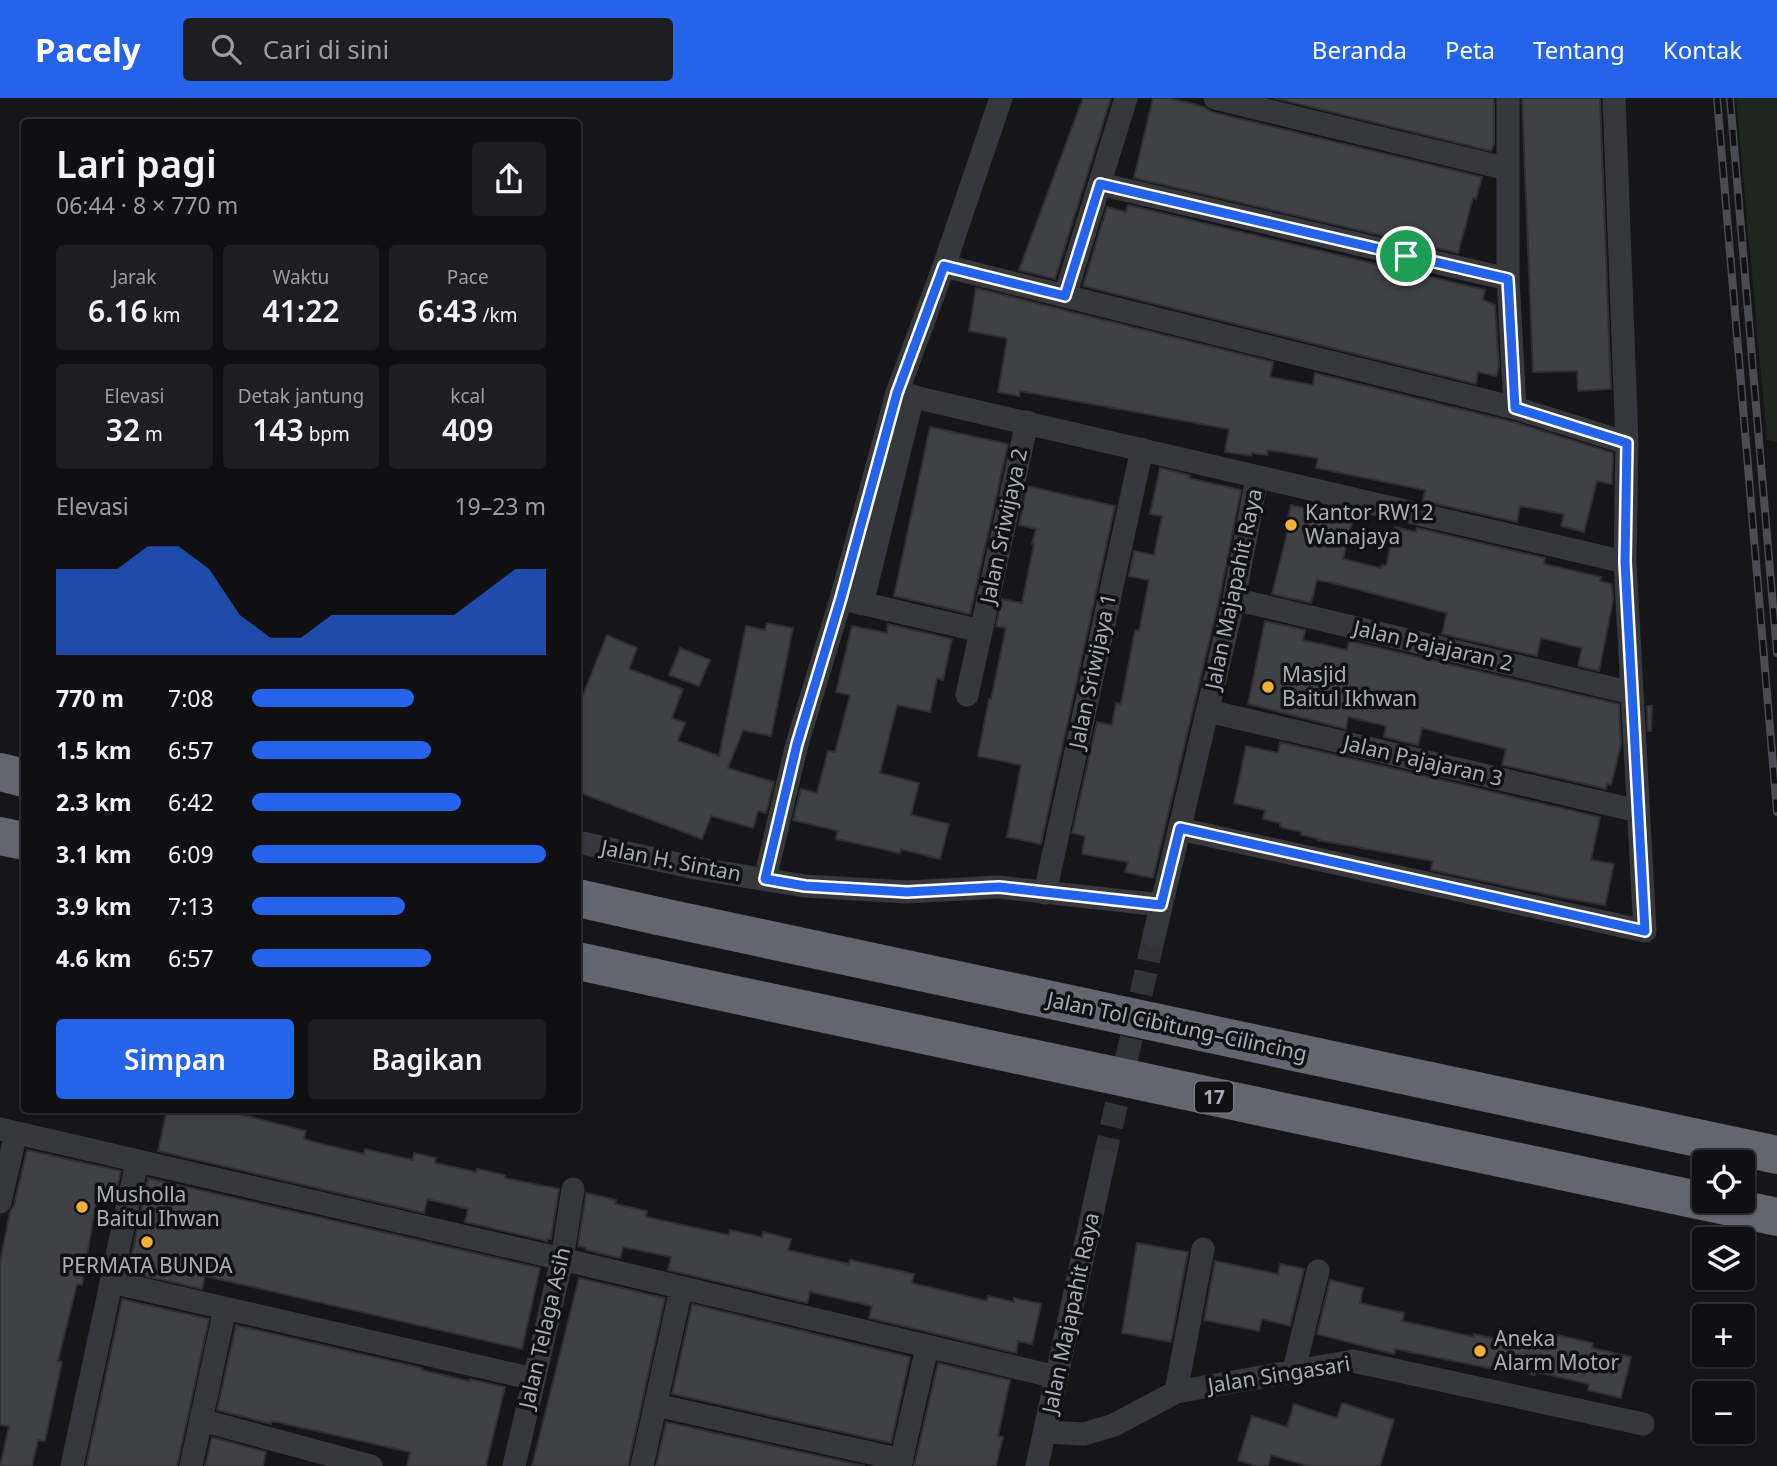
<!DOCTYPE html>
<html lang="id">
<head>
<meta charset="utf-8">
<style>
	:root { --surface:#101012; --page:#1e1e20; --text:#f1f3f6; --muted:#9c9d9f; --line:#303032; --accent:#2563eb }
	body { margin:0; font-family:"Noto Sans",sans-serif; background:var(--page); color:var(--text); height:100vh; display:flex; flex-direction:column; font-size:26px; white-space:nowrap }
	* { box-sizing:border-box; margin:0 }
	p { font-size:23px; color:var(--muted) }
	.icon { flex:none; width:38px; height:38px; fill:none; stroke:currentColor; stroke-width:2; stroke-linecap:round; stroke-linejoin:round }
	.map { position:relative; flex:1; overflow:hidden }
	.side { position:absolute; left:21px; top:21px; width:560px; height:994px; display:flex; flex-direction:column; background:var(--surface); border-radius:7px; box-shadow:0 2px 5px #0004,0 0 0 2px var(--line) }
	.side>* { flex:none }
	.fabs { position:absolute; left:1692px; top:1052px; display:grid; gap:14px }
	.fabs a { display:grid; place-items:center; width:63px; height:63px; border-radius:7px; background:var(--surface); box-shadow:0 2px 5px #0004,0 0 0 2px var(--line); font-size:35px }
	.pin { position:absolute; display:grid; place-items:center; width:60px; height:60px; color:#fff; margin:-30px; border:4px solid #fff; border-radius:50%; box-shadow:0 2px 7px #0007 }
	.round { display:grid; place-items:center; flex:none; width:74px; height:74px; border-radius:7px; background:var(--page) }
	.headline { display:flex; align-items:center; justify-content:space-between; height:119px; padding:0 35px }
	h1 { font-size:38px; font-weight:600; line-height:52px }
	.metrics { display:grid; grid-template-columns:repeat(3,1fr); gap:10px; height:119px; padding:7px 35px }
	.metrics div { display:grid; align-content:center; border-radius:7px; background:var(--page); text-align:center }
	.metrics b { font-size:30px; font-weight:600 }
	.metrics small { font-size:19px; font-weight:400 }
	.metrics p { font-size:19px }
	.chart { height:196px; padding:14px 35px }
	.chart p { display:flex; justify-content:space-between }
	.chart svg { width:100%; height:126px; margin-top:7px; fill:var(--accent); opacity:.7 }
	.cta { display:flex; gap:14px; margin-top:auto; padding:14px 35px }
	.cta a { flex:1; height:80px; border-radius:7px; background:var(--accent); color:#fff; font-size:28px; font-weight:600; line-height:80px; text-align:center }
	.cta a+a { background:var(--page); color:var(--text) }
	ul { padding:0 35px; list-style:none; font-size:23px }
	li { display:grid; grid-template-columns:112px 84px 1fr; align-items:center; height:52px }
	li i { height:18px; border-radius:9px; background:var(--accent) }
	header { display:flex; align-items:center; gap:42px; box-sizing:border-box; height:98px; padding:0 35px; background:var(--accent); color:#fff }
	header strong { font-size:33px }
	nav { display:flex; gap:38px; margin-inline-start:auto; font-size:24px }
	.search { width:490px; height:63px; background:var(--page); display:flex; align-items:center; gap:18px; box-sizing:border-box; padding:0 24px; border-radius:7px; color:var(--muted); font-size:26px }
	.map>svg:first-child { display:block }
</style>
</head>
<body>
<header>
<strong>Pacely</strong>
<div class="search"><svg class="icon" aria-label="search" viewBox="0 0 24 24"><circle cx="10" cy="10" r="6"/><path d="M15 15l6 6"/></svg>Cari di sini</div>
<nav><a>Beranda</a><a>Peta</a><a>Tentang</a><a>Kontak</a></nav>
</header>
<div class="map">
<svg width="1777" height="1368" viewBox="0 0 1777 1368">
	<rect width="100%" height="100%" fill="#161618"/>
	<path fill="#1e261f" d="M 1736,0 L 1777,0 L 1777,344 L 1767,342 Z"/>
	<path fill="#404145" stroke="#303034" stroke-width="2" d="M 1083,0 L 1111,0 L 1055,181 L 1019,172 Z
		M 1153,0 L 1168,0 L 1186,4 L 1204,9 L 1212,14 L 1482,79 L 1476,101 L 1473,100 L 1458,155 L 1134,80 Z
		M 1274,0 L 1494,0 L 1494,46 L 1491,53 Z
		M 1522,0 L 1600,0 L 1611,291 L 1578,293 L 1577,273 L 1533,274 Z
		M 1128,107 L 1485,192 L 1483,202 L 1495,207 L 1499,268 L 1496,278 L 1478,274 L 1476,286 L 1083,188 L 1107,109 L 1126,114 Z
		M 976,190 L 1273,264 L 1270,279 L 1313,287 L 1315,275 L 1517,325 L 1613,355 L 1612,386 L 1597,383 L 1584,434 L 1561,428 L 1564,416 L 1520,408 L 1517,424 L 1423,403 L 1425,392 L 1316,370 L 1318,360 L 1268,352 L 1267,357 L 1252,355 L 1251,358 L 1225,354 L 1229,331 L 1020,293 L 1019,298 L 998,294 L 1007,242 L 1006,240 L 969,233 Z
		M 930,329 L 1008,346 L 970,516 L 894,498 Z
		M 1160,370 L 1190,377 L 1189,380 L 1241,392 L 1220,498 L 1153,780 L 1125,774 L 1128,764 L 1082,756 L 1085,738 L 1072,735 L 1097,624 L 1112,627 L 1116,605 L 1121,606 L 1135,532 L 1139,533 L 1149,482 L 1129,478 L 1134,453 L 1154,457 L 1162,418 L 1150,416 Z
		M 1027,388 L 1115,408 L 1041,746 L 1007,739 L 1021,667 L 978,658 L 989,601 L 991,601 L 1006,530 L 996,528 L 1002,501 L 1022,505 L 1034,446 L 1032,446 L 1036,431 L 1019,427 Z
		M 1291,407 L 1353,420 L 1343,461 L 1381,470 L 1382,467 L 1386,468 L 1395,429 L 1416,434 L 1417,430 L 1545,460 L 1544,466 L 1601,479 L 1600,483 L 1612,486 L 1613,503 L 1599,573 L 1578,568 L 1582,550 L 1541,540 L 1537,558 L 1442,536 L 1447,515 L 1337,486 L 1317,482 L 1311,505 L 1272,496 L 1288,432 L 1285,431 Z
		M 1265,523 L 1305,532 L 1303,542 L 1347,552 L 1349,543 L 1619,606 L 1621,646 L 1611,687 L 1607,686 L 1606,691 L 1502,667 L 1506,651 L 1422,630 L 1418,647 L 1384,639 L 1386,628 L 1348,619 L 1346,631 L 1248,606 Z
		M 767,525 L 793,530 L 771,638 L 743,632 L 728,670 L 774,684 L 766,715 L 758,713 L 753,730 L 711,718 L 702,741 L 578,694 L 578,595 L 583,597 L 607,537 L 637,550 L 629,571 L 683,591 L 672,620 L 685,625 L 678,643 L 719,658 L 746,528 L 765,532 Z
		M 888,526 L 952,541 L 943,582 L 937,580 L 930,614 L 897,607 L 880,675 L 919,685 L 911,717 L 949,726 L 940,761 L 901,751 L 900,755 L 836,741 L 838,733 L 793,722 L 801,691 L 817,695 L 828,653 L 835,654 L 850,597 L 836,594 L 852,528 L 887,535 Z
		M 680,550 L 710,562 L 699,588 L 669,577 Z
		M 1647,608 L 1652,608 L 1651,633 L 1648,633 Z
		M 1280,644 L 1600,719 L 1591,762 L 1614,766 L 1605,807 L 1564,800 L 1431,772 L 1433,763 L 1318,742 L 1319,741 L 1301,737 L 1302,734 L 1280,729 L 1280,725 L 1263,721 L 1265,712 L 1234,705 L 1246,648 L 1278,655 Z
		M 167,1012 L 224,1012 L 306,1033 L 304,1041 L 326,1047 L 364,1056 L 365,1051 L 413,1062 L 414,1055 L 436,1060 L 435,1065 L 476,1074 L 477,1071 L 505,1077 L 505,1080 L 559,1091 L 551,1141 L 547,1141 L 547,1143 L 465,1124 L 468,1111 L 427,1101 L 424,1115 L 158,1053 Z
		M 27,1052 L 121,1073 L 114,1103 L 97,1099 L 82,1187 L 77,1186 L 58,1263 L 62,1264 L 45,1343 L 38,1342 L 32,1368 L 0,1368 L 9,1328 L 0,1327 L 0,1164 L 10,1114 L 14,1107 Z
		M 148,1080 L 540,1170 L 522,1251 L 205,1178 L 202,1191 L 128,1174 Z
		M 586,1095 L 616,1102 L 615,1106 L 647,1113 L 646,1119 L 729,1137 L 730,1132 L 762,1139 L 763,1134 L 791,1141 L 788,1152 L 849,1166 L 850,1162 L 914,1176 L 912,1185 L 987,1203 L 988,1198 L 1014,1204 L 1014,1200 L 1041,1206 L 1032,1246 L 1018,1243 L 1016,1255 L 869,1220 L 872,1208 L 810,1194 L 807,1205 L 668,1172 L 671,1159 L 623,1149 L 620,1160 L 586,1152 L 586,1150 L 578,1148 Z
		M 1137,1145 L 1188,1154 L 1171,1244 L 1122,1235 Z
		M 1215,1163 L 1278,1176 L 1280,1166 L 1304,1171 L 1290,1228 L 1262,1221 L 1259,1233 L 1204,1222 Z
		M 579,1180 L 665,1200 L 628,1368 L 532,1368 Z
		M 1330,1182 L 1363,1190 L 1360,1205 L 1404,1215 L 1402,1223 L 1474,1239 L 1474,1236 L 1548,1252 L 1552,1236 L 1593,1245 L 1592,1250 L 1631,1259 L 1621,1300 L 1588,1292 L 1589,1286 L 1536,1274 L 1535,1277 L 1508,1271 L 1508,1274 L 1395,1251 L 1394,1256 L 1317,1236 Z
		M 122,1201 L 209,1221 L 177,1368 L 86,1368 Z
		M 692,1206 L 910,1259 L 891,1345 L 672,1296 Z
		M 236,1227 L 422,1270 L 422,1272 L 469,1283 L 470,1281 L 505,1289 L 486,1368 L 407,1368 L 410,1354 L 272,1323 L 271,1326 L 217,1312 Z
		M 938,1265 L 1010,1282 L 998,1338 L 1003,1339 L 996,1368 L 914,1368 Z
		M 1342,1305 L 1394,1322 L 1380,1368 L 1308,1368 L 1271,1357 L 1268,1368 L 1256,1368 L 1238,1362 L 1252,1318 L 1287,1329 L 1294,1306 L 1337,1320 Z
		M 666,1324 L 865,1368 L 656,1368 Z
		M 212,1339 L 266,1354 L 263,1368 L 205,1368 Z"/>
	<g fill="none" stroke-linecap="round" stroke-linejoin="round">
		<path stroke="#333438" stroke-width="23" stroke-dasharray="23 11" stroke-linecap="butt" d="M 1104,1062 L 1154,838"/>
		<path stroke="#37383d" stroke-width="23" d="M 1215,0 L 1508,71
			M 1508,0 L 1508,181 L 1515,310
			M 1100,86 L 1508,181
			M 944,168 L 1515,310 L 1627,345
			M 1065,198 L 1126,0
			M 897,295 L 1625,464
			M 1234,501 L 1632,595
			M 848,502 L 981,533
			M 862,506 L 913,298
			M 967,597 L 1027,324
			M 1208,613 L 1638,713
			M 1180,731 L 1645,833 L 1625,464 L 1627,345 L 1614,0
			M 578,744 L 700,771 L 805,788 L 907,794 L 998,789 L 1161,807
			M 765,781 L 797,646 L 841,501 L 897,295 L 944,168 L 1001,0
			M 1045,795 L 1142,351
			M 1154,838 L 1234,501 L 1257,380
			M 0,1031 L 562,1161 L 1056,1279
			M 0,1104 L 16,1035
			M 111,1184 L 534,1281
			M 1294,1272 L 1318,1173
			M 1176,1294 L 1203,1151
			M 656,1307 L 902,1362
			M 201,1322 L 371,1368
			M 1045,1334 L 1084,1336 L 1114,1327 L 1176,1294 L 1353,1263 L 1643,1326
			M 72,1368 L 137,1064
			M 191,1368 L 225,1211
			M 514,1368 L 562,1161 L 573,1091
			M 642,1368 L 681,1191
			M 900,1368 L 927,1249
			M 1037,1368 L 1104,1062"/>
		<path stroke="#63666e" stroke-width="38" d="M 0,674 L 24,680
			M 0,738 L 24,743
			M 578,800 L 658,818
			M 578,863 L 652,879"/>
		<defs>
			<path id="rail" d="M 1717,0 L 1777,714
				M 1730,0 L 1777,555"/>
		</defs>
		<use href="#rail" stroke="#4a4c52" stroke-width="8"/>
		<use href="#rail" stroke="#111113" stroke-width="5" stroke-dasharray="16" stroke-linecap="butt"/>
		<path stroke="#63666e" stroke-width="38" d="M 658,818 L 1777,1057
			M 652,879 L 1777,1119"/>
	</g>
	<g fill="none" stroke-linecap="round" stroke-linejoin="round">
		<defs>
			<path id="route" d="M 1100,86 L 1508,181 L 1515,310 L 1627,345 L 1625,464 L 1645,833 L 1180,730 L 1161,807 L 999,789 L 907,794 L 805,788 L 765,781 L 797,646 L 841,500 L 897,295 L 944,168 L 1065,198 Z"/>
		</defs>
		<use href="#route" stroke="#fff" stroke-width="14"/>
		<use href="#route" stroke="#2563eb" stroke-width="9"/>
	</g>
	<g fill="#f2b134" stroke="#111113" stroke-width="2.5">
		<circle cx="1291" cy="427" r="7"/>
		<circle cx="1268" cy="589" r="7"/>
		<circle cx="82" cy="1109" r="7"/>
		<circle cx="147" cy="1144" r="7"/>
		<circle cx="1480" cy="1253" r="7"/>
	</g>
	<g text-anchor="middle" stroke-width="7" stroke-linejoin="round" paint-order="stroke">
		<rect fill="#111113" stroke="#7b7e86" stroke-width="2" x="1195" y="983.5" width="38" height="31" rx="5"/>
		<g font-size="19" font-weight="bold" fill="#a8adb8">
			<text x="1214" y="1006">17</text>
		</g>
		<g font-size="21" fill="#a8adb8" stroke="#111113" text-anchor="start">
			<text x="1305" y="422">Kantor RW12<tspan x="1305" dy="24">Wanajaya</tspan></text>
			<text x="1282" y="584">Masjid<tspan x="1282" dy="24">Baitul Ikhwan</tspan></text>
			<text x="96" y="1104">Musholla<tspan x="96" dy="24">Baitul Ihwan</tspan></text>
			<text x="147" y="1175" text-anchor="middle">PERMATA BUNDA</text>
			<text x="1494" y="1248">Aneka<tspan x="1494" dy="24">Alarm Motor</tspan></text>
		</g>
		<g font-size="21" fill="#a8adb8" stroke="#111113">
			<text transform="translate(1004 428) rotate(-78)" y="7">Jalan Sriwijaya 2</text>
			<text transform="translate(1234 491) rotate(-78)" y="7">Jalan Majapahit Raya</text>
			<text transform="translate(1433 548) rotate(13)" y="7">Jalan Pajajaran 2</text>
			<text transform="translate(1093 573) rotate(-78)" y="7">Jalan Sriwijaya 1</text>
			<text transform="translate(1423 663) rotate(13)" y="7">Jalan Pajajaran 3</text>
			<text transform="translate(671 763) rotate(11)" y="7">Jalan H. Sintan</text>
			<text transform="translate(1177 929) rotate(12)" y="7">Jalan Tol Cibitung–Cilincing</text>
			<text transform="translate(1071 1215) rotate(-78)" y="7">Jalan Majapahit Raya</text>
			<text transform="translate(545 1230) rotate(-77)" y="7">Jalan Telaga Asih</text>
			<text transform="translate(1279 1277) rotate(-9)" y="7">Jalan Singasari</text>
		</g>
	</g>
</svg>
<div class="fabs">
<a><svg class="icon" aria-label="locate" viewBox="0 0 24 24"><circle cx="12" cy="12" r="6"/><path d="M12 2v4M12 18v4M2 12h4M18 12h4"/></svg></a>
<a><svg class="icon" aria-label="layers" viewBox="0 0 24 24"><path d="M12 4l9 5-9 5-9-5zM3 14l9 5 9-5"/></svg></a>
<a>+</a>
<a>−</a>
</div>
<div class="pin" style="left:1406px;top:158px;background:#1e9e55"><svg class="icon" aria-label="arrive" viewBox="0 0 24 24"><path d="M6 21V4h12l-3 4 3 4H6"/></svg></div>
<section class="side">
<div class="headline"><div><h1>Lari pagi</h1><p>06:44 · 8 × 770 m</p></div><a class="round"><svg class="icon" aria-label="share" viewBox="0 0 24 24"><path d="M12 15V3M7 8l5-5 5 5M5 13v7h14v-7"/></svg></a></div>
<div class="metrics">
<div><p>Jarak</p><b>6.16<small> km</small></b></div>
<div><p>Waktu</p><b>41:22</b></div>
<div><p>Pace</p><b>6:43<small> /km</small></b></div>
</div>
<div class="metrics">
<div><p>Elevasi</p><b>32<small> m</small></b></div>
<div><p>Detak jantung</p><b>143<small> bpm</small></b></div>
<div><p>kcal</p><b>409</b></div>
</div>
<div class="chart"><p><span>Elevasi</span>19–23 m</p>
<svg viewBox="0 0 160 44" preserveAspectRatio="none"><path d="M0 44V14L10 14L20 14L30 6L40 6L50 14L60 30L70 38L80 38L90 30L100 30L110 30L120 30L130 30L140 22L150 14L160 14V44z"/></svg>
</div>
<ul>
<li><b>770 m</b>7:08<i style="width:55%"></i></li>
<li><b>1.5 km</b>6:57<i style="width:61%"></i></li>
<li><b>2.3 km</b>6:42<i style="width:71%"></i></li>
<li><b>3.1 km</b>6:09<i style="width:100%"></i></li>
<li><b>3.9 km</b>7:13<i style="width:52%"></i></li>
<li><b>4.6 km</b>6:57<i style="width:61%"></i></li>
</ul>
<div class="cta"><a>Simpan</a><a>Bagikan</a></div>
</section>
</div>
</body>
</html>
